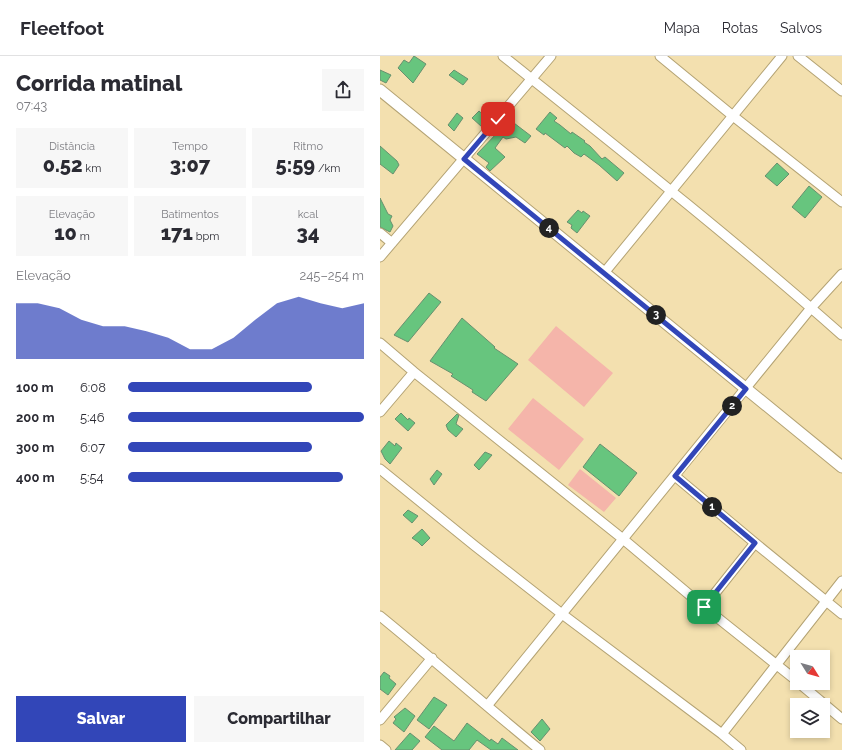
<!DOCTYPE html>
<html lang="pt">
<head>
<meta charset="utf-8">
<style>
	:root { --surface:#fff; --page:#f7f7f7; --text:#2b2b33; --muted:#7c7c81; --line:#e1e1e2; --accent:#3246b8 }
	body { margin:0; font-family:Raleway,sans-serif; background:var(--page); color:var(--text); height:100vh; display:flex; flex-direction:column; font-size:15px; white-space:nowrap }
	* { box-sizing:border-box; margin:0 }
	p { font-size:13px; color:var(--muted) }
	.icon { flex:none; width:22px; height:22px; fill:none; stroke:currentColor; stroke-width:2; stroke-linecap:round; stroke-linejoin:round }
	.map { position:relative; flex:1; overflow:hidden }
	.details { display:flex; flex-direction:column; background:var(--surface); width:380px }
	.details>* { flex:none }
	.needle { width:26px; rotate:127deg }
	.fabs { position:absolute; left:410px; top:594px; display:grid; gap:8px }
	.fabs a { display:grid; place-items:center; width:40px; height:40px; border-radius:0px; background:var(--surface); box-shadow:0 2px 6px #0003; font-size:20px }
	.pin { position:absolute; display:grid; place-items:center; width:34px; height:34px; color:#fff; margin:-17px; border-radius:8px; box-shadow:0 2px 6px #0006 }
	.km { position:absolute; width:20px; height:20px; margin:-10px; border-radius:50%; background:#222; color:#fff; font-size:11px; line-height:20px; text-align:center }
	.round { display:grid; place-items:center; flex:none; width:42px; height:42px; border-radius:0px; background:var(--page) }
	.head { display:flex; align-items:center; justify-content:space-between; height:68px; padding:0 16px }
	h1 { font-size:22px; font-weight:800; line-height:30px }
	.figures { display:grid; grid-template-columns:repeat(3,1fr); gap:6px; height:68px; padding:4px 16px }
	.figures div { display:grid; align-content:center; border-radius:0px; background:var(--page); text-align:center }
	.figures b { font-size:20px; font-weight:800 }
	.figures small { font-size:11px; font-weight:400 }
	.figures p { font-size:11px }
	.chart { height:112px; padding:8px 16px }
	.chart p { display:flex; justify-content:space-between }
	.chart svg { width:100%; height:72px; margin-top:4px; fill:var(--accent); opacity:.7 }
	.cta { display:flex; gap:8px; margin-top:auto; padding:8px 16px }
	.cta a { flex:1; height:46px; border-radius:0px; background:var(--accent); color:#fff; font-size:16px; font-weight:800; line-height:46px; text-align:center }
	.cta a+a { background:var(--page); color:var(--text) }
	ul { padding:0 16px; list-style:none; font-size:13px }
	li { display:grid; grid-template-columns:64px 48px 1fr; align-items:center; height:30px }
	li i { height:10px; border-radius:5px; background:var(--accent) }
	header { display:flex; align-items:center; gap:24px; box-sizing:border-box; height:56px; padding:0 20px; background:var(--surface); border-bottom:1px solid var(--line) }
	header strong { font-size:19px }
	nav { display:flex; gap:22px; margin-inline-start:auto; font-size:14px }
	main { display:flex; flex:1; min-height:0 }
	.map>svg:first-child { display:block }
</style>
</head>
<body>
<header>
<strong>Fleetfoot</strong>
<nav><a>Mapa</a><a>Rotas</a><a>Salvos</a></nav>
</header>
<main>
<section class="details">
<div class="head"><div><h1>Corrida matinal</h1><p>07:43</p></div><a class="round"><svg class="icon" aria-label="share" viewBox="0 0 24 24"><path d="M12 15V3M7 8l5-5 5 5M5 13v7h14v-7"/></svg></a></div>
<div class="figures">
<div><p>Distância</p><b>0.52<small> km</small></b></div>
<div><p>Tempo</p><b>3:07</b></div>
<div><p>Ritmo</p><b>5:59<small> /km</small></b></div>
</div>
<div class="figures">
<div><p>Elevação</p><b>10<small> m</small></b></div>
<div><p>Batimentos</p><b>171<small> bpm</small></b></div>
<div><p>kcal</p><b>34</b></div>
</div>
<div class="chart"><p><span>Elevação</span>245–254 m</p>
<svg viewBox="0 0 160 44" preserveAspectRatio="none"><path d="M0 44V10L10 10L20 13L30 20L40 24L50 24L60 27L70 31L80 38L90 38L100 31L110 20L120 10L130 6L140 10L150 13L160 10V44z"/></svg>
</div>
<ul>
<li><b>100 m</b>6:08<i style="width:78%"></i></li>
<li><b>200 m</b>5:46<i style="width:100%"></i></li>
<li><b>300 m</b>6:07<i style="width:78%"></i></li>
<li><b>400 m</b>5:54<i style="width:91%"></i></li>
</ul>
<div class="cta"><a>Salvar</a><a>Compartilhar</a></div>
</section>
<div class="map">
<svg width="462" height="694" viewBox="0 0 462 694">
	<rect width="100%" height="100%" fill="#f3e0af"/>
	<path fill="#f5b5aa" d="M 176,270 L 233,317 L 204,351 L 148,304 Z
		M 153,342 L 204,383 L 179,414 L 128,373 Z
		M 200,413 L 236,442 L 224,456 L 188,429 Z"/>
	<path fill="#67c57e" stroke="#68906f" d="M 34,0 L 46,8 L 33,27 L 18,12 L 24,4 L 29,7 Z
		M 0,14 L 11,19 L 6,27 L 0,24 Z
		M 74,14 L 88,23 L 83,29 L 69,19 Z
		M 99,55 L 108,63 L 102,71 L 92,62 Z
		M 170,56 L 177,62 L 174,65 L 180,69 L 191,78 L 192,76 L 205,85 L 204,86 L 210,90 L 222,103 L 225,101 L 244,117 L 237,125 L 219,109 L 204,98 L 201,101 L 194,97 L 187,90 L 185,92 L 165,77 L 164,79 L 156,73 Z
		M 77,57 L 83,62 L 74,75 L 68,69 Z
		M 130,64 L 151,80 L 145,87 L 136,81 L 126,83 L 123,81 L 115,92 L 125,101 L 110,115 L 106,111 L 109,107 L 97,98 L 119,75 L 121,74 Z
		M 0,90 L 17,105 L 19,109 L 13,118 L 0,108 Z
		M 397,107 L 409,118 L 397,130 L 385,120 Z
		M 429,130 L 442,141 L 425,162 L 412,151 Z
		M 0,142 L 8,158 L 12,160 L 10,164 L 13,170 L 10,176 L 0,171 Z
		M 198,154 L 202,157 L 203,155 L 210,160 L 197,177 L 191,172 L 192,169 L 187,166 Z
		M 49,237 L 61,246 L 28,286 L 14,279 Z
		M 82,262 L 115,291 L 114,292 L 138,308 L 106,345 L 92,336 L 93,334 L 71,320 L 73,318 L 50,305 Z
		M 21,357 L 28,364 L 29,362 L 35,367 L 28,375 L 15,363 Z
		M 77,358 L 79,359 L 76,368 L 83,373 L 76,381 L 68,374 L 66,369 Z
		M 9,385 L 15,390 L 16,387 L 22,392 L 10,408 L 5,403 L 1,395 Z
		M 220,388 L 257,417 L 239,440 L 203,411 Z
		M 105,396 L 112,399 L 99,414 L 94,409 Z
		M 57,414 L 62,418 L 54,429 L 50,423 Z
		M 28,454 L 38,460 L 32,467 L 23,459 Z
		M 42,473 L 50,482 L 42,490 L 38,486 L 32,482 Z
		M 4,616 L 10,620 L 9,622 L 16,628 L 8,639 L 0,633 L 0,621 Z
		M 54,641 L 67,649 L 49,673 L 37,664 Z
		M 25,652 L 35,660 L 24,676 L 13,667 L 16,663 L 14,661 Z
		M 162,663 L 170,673 L 160,685 L 151,676 Z
		M 87,667 L 110,685 L 111,683 L 118,688 L 122,682 L 138,694 L 111,694 L 97,684 L 89,694 L 62,694 L 45,681 L 54,670 L 74,685 Z
		M 30,677 L 40,685 L 32,694 L 15,694 Z"/>
	<g fill="none" stroke-linecap="round" stroke-linejoin="round">
		<defs>
			<path id="minor" d="M 123,0 C 237,91 352,182 462,279
				M 280,0 L 353,60 L 462,146
				M 418,0 L 462,35
				M 0,177 L 12,187
				M 0,201 L 171,0
				M 224,217 L 402,0
				M 0,287 L 34,316 L 243,483 L 324,551 L 417,625
				M 0,356 L 34,316
				M 0,413 L 95,490 L 182,558 L 342,678 L 361,694
				M 295,420 L 375,487 L 462,558
				M 324,551 L 375,487
				M 0,560 C 54,604 106,650 160,694
				M 419,627 L 462,663
				M 107,650 L 431,252 L 462,218
				M 0,664 L 52,602
				M 342,678 L 462,525
				M 0,689 L 6,694"/>
			<path id="tertiary" d="M 0,34 L 462,411"/>
		</defs>
		<use href="#minor" stroke="#b4a374" stroke-width="11"/>
		<use href="#tertiary" stroke="#b4a374" stroke-width="13"/>
		<use href="#minor" stroke="#fff" stroke-width="9"/>
		<use href="#tertiary" stroke="#fff" stroke-width="11"/>
	</g>
	<g fill="none" stroke-linecap="round" stroke-linejoin="round">
		<defs>
			<path id="route" d="M 118,63 L 84,103 L 366,333 L 295,420 L 375,487 L 324,551"/>
		</defs>
		<use href="#route" stroke="#fff" stroke-width="8"/>
		<use href="#route" stroke="#3246b8" stroke-width="5"/>
	</g>
</svg>
<div class="fabs">
<a><svg class="needle" viewBox="-14 -14 28 28"><path d="M0-13l5 13h-10z" fill="#e53935"/><path d="M0 13l5-13h-10z" fill="#7c7c81"/></svg></a>
<a><svg class="icon" aria-label="layers" viewBox="0 0 24 24"><path d="M12 4l9 5-9 5-9-5zM3 14l9 5 9-5"/></svg></a>
</div>
<div class="pin" style="left:324px;top:551px;background:#1e9e55"><svg class="icon" aria-label="arrive" viewBox="0 0 24 24"><path d="M6 21V4h12l-3 4 3 4H6"/></svg></div>
<div class="pin" style="left:118px;top:63px;background:#d93025"><svg class="icon" aria-label="check" viewBox="0 0 24 24"><path d="M5 12l5 5 9-10"/></svg></div>
<b class="km" style="left:332px;top:451px">1</b>
<b class="km" style="left:352px;top:350px">2</b>
<b class="km" style="left:276px;top:259px">3</b>
<b class="km" style="left:169px;top:172px">4</b>
</div>
</main>
</body>
</html>
